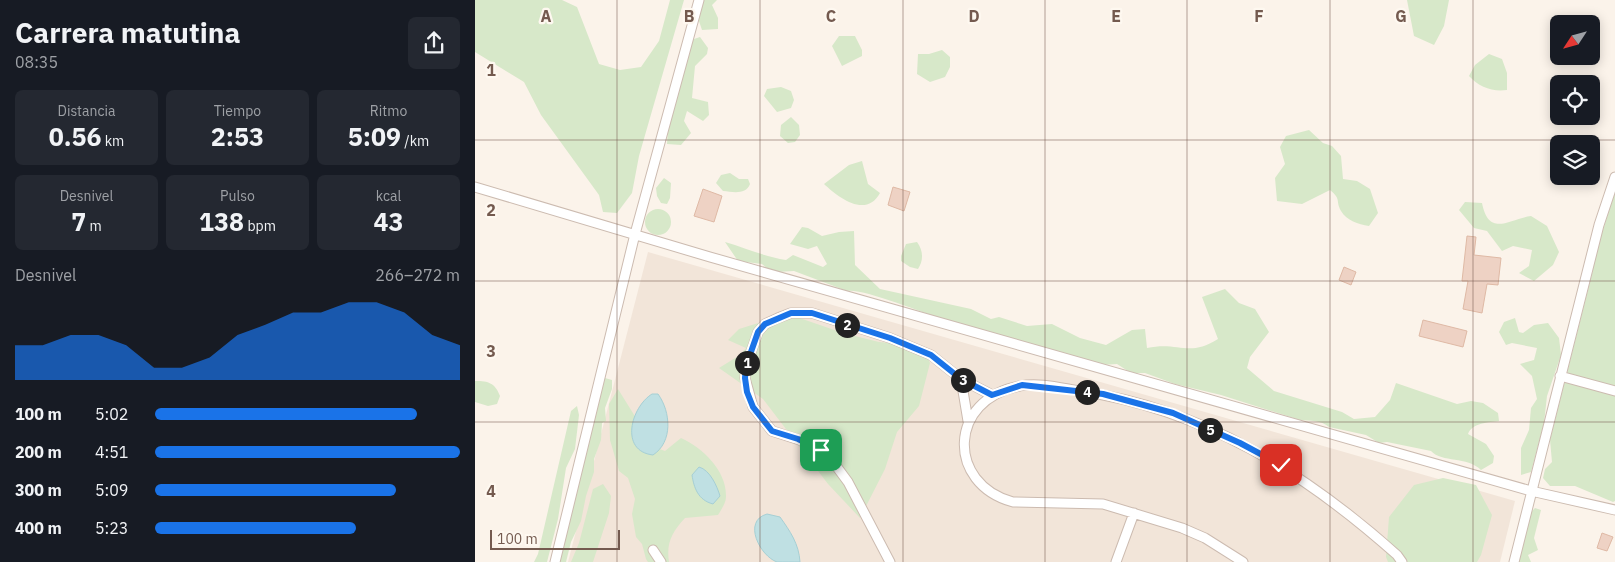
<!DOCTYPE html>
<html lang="es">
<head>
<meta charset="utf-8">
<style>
	:root { --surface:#171b24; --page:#242831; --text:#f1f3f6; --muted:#9ea1a6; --accent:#1a73e8 }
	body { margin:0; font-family:"IBM Plex Sans",sans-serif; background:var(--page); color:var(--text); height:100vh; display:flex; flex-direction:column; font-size:19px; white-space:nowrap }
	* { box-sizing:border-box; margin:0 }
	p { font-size:16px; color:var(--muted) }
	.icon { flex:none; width:28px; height:28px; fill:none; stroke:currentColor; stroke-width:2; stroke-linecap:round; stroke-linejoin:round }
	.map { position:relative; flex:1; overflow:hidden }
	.drawer { display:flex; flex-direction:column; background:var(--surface); width:475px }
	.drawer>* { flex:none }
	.needle { width:32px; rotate:234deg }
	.tools { position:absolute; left:1075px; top:15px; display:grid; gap:10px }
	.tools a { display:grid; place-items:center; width:50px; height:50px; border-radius:8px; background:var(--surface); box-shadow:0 2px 12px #0003; font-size:25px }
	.scale { position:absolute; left:15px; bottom:12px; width:130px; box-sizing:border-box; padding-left:5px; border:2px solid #745a4f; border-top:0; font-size:14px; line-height:18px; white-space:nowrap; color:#745a4f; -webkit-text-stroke:4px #fef8f0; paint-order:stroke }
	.pin { position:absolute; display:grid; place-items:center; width:42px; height:42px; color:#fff; margin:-21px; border-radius:10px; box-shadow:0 2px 8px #0006 }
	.km { position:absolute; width:25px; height:25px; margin:-12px; border-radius:50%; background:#222; color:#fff; font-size:14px; line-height:25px; text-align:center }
	.round { display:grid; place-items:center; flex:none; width:52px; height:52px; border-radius:8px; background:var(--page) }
	.headline { display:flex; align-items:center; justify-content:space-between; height:85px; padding:0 15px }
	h1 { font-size:28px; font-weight:800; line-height:38px }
	.stats { display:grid; grid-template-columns:repeat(3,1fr); gap:8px; height:85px; padding:5px 15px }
	.stats div { display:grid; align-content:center; border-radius:8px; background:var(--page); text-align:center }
	.stats b { font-size:25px; font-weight:800 }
	.stats small { font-size:14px; font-weight:400 }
	.stats p { font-size:14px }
	.chart { height:140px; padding:10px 15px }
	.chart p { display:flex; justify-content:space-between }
	.chart svg { width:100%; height:90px; margin-top:5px; fill:var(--accent); opacity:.7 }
	ul { padding:0 15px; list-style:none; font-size:16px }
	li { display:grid; grid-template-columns:80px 60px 1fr; align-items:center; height:38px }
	li i { height:12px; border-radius:6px; background:var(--accent) }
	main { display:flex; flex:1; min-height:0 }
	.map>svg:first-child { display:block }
</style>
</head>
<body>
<main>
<section class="drawer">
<div class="headline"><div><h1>Carrera matutina</h1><p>08:35</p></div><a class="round"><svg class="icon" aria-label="share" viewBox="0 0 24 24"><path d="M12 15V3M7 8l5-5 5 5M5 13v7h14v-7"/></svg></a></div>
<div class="stats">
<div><p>Distancia</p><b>0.56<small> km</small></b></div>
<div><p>Tiempo</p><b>2:53</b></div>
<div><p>Ritmo</p><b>5:09<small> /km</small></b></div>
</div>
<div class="stats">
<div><p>Desnivel</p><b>7<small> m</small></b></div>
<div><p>Pulso</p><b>138<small> bpm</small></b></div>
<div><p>kcal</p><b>43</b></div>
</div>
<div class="chart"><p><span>Desnivel</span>266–272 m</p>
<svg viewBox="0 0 160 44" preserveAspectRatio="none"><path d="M0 44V27L10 27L20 22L30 22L40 27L50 38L60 38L70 33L80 22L90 17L100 11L110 11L120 6L130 6L140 11L150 22L160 27V44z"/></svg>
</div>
<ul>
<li><b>100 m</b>5:02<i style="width:86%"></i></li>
<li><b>200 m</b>4:51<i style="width:100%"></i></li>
<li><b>300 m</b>5:09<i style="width:79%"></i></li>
<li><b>400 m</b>5:23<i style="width:66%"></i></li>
</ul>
</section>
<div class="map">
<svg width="1140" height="562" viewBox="0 0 1140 562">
	<rect width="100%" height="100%" fill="#fbf3ea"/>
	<path fill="#f2e5d9" d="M 173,252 L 1040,501 L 1025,562 L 93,562 Z"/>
	<path fill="#d7e8c9" d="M 0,0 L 87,0 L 102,7 L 124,64 L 145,70 L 166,67 L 184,41 L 195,0 L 209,0 L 164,156 L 157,193 L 142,213 L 128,212 L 124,195 L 66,115 L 49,82 L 0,52 Z
		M 228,0 L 242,0 L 237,5 L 243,18 L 243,29 L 227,30 L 222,15 Z
		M 932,0 L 974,0 L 969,26 L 959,45 L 939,36 Z
		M 364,36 L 380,36 L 387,50 L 387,56 L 367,66 L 357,46 Z
		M 225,37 L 233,48 L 232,54 L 220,66 L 217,98 L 233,102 L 234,115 L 228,121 L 212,111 L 209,121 L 216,133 L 206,145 L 192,144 L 193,127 L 215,45 L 219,39 Z
		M 467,50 L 475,57 L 475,67 L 470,77 L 455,82 L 442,74 L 443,54 L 454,54 Z
		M 1014,54 L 1027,59 L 1032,73 L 1032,90 C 1017,92 1004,87 994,76 L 1000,65 Z
		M 306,87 L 316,91 L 319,100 L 316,108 L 302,112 L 289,96 L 292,89 Z
		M 316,117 L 324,125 L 325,135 L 320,142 L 313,143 L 305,136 L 306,125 Z
		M 834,130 L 848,143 L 857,146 L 866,156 L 868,179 L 882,181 L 895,189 L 903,213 L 894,226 C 883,224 872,221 866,211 C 860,200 867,200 855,190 L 827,204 L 802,201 L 800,178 L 810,164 L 805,147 L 811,136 Z
		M 387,161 L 393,184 L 405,193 C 391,219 363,197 349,184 L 374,165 Z
		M 255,173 L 264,179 L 273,179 L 275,184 C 271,195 258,192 248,191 L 241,183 L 246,175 Z
		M 189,178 L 196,183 L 195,198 L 192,204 L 186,203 L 182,196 L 181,188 Z
		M 1140,192 L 1140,501 L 1138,502 L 1100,486 L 1075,486 L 1068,478 L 1070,469 L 1077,462 L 1075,440 L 1118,270 L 1118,245 L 1128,230 Z
		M 990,202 L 1007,203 C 1014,238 1034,219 1056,216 L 1072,226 L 1084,252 L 1078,265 L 1059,281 L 1044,273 L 1054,266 L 1057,250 L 1038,246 L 1027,251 L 1012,231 L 999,228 L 984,210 Z
		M170 222a13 13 0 1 1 26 0a13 13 0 1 1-26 0Z
		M 327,227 L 333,228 L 347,236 L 364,232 L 379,231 L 380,265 L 405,289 L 496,309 L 516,319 L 524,317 L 552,326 L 577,324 L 605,338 L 631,345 L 657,330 L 670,329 L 672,348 C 704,341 713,358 743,339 L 727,297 L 750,289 L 764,303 L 780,309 L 794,332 L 775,357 L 772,368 L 799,391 L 867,412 L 879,419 L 900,417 L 915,400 L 921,383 L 982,404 L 996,401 L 1008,403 L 1023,413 L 1024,421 C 1014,422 997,423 993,434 L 1011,444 L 1019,456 L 1018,463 L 1006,470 C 992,456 967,463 956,451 L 912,442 L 904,443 L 891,435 L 854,427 C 846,420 835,421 825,420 L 746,395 L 700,384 L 670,373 L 656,373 L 642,364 L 626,365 C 573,350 519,337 467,319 C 449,313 387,288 372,291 L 319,271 L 301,272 L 293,269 L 287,264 L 263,261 L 250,242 C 271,248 290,257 311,260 L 318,255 L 348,267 L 352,264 L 342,246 L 333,249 L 315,244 Z
		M 442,242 C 448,250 449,260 443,269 L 435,267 L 426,261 L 426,256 L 431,244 Z
		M 313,314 L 368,333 L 404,342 L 428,344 L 450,351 L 455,363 L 444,406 L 422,432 L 410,469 L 385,518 L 353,484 L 288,399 L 244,368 L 265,355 L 271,348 L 253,340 L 264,329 Z
		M 1040,318 L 1044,332 L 1048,333 L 1059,325 L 1073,323 L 1084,338 L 1086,355 L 1072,396 L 1069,423 L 1056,472 L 1046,475 L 1046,448 L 1054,430 L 1056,408 L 1062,399 L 1057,376 L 1045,364 L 1059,360 L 1062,348 L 1037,343 L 1031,345 L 1024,332 L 1029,322 Z
		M 130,378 L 137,380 L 137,389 L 130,408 L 131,421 L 127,423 L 126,440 L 119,459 L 119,472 L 111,496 L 106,521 L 96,542 L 91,562 L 84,562 Z
		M 0,381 C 14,381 20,383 25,396 L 22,404 L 13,406 L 0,402 Z
		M 143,389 L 179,447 L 190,451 L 206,438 C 228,448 252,471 251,497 C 251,503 246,510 243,515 L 210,518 C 197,532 191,543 194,562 L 173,562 L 171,559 L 167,544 L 161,537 L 157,514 L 160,499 L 153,478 L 144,471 L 135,440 L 134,404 Z
		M 102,406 L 104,415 L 100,449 L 91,468 L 83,519 L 72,562 L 59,562 L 63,554 L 96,411 Z
		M 968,478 L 1001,485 L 1017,515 L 1006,555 L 1002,562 L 913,562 L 911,557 L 914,517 L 939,485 Z
		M 128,484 L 136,496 L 134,513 L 118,562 L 96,562 L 104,543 L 118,489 Z
		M 1060,508 L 1066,510 L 1059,538 L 1063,550 L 1053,555 L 1056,562 L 1042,562 L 1055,513 Z"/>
	<path fill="#bfe0e3" stroke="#a6cfd4" d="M 177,394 L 183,394 C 196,412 198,442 178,455 C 144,451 156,407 177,394 Z
		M 224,467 C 235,470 242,486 245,496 L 238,504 C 223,500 219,488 217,475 Z
		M 292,514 L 305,517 C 315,531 324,544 325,562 C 319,562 308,562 302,562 C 285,556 267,521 292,514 Z"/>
	<path fill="#eed2c4" stroke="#dfb9a5" d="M 418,187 L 435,192 L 429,211 L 413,205 Z
		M 228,189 L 247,196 L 239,222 L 219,216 Z
		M 992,236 L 1001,237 L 999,255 L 1026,258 L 1023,285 L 1012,284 L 1007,313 L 988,309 L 993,281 L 987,281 Z
		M 869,267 L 881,272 L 876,285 L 864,280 Z
		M 948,320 L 992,331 L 988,347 L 944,336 Z
		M 1127,533 L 1138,537 L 1132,551 L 1122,548 Z"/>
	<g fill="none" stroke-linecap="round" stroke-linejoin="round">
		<defs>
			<path id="minor" d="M 0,187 L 235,257 L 1056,491 L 1140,510
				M 1085,376 L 1140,391
				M 486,379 L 493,421
				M 178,550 L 186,562
				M 80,562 L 160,234 L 224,0
				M 415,562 L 373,482 L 356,459 L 334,443 L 297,431 L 278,407 L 270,378 L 271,366 L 283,332 L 290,324 L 303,318 L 316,313 L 337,313 L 415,338 L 456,355 L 486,379 L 517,395
				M 641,562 L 659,513
				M 768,562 L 730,538 L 707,528 L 628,504 L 538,502 C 471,484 473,399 545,386 C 563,382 586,388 605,391 C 729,409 830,473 922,555 L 927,562
				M 1039,562 L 1124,225 L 1140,177"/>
		</defs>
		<use href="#minor" stroke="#ccbbb0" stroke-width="11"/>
		<use href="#minor" stroke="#fff" stroke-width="9"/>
	</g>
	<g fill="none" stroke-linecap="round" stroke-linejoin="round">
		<defs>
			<path id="route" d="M 346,450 L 323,439 L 297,431 L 278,407 L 272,392 L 270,378 L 271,366 L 283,332 L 290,324 L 316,313 L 337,313 L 415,338 L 456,355 L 486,379 L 517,395 L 547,385 L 628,394 L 698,413 L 765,443 L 806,465"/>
		</defs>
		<use href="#route" stroke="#fff" stroke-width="10"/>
		<use href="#route" stroke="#1a73e8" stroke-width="6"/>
	</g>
	<path fill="none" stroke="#745a4f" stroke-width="1" stroke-opacity="0.55" d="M 142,0 L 142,562M 285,0 L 285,562M 428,0 L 428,562M 570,0 L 570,562M 712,0 L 712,562M 855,0 L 855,562M 998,0 L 998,562M 0,140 L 1140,140M 0,281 L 1140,281M 0,422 L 1140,422"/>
	<g font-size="16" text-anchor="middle" font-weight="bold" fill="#745a4f" stroke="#fef8f0" stroke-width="4.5" stroke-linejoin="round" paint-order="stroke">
		<text x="71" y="22">A</text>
		<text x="214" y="22">B</text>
		<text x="356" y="22">C</text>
		<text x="499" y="22">D</text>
		<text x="641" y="22">E</text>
		<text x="784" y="22">F</text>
		<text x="926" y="22">G</text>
		<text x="16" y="76">1</text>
		<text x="16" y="216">2</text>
		<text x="16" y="357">3</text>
		<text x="16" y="497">4</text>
	</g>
</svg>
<div class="tools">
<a><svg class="needle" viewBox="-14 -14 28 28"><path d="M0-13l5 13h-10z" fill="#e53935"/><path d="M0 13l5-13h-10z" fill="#9ea1a6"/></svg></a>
<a><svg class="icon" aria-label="locate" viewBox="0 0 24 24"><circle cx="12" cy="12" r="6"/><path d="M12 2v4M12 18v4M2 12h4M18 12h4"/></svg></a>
<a><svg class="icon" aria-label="layers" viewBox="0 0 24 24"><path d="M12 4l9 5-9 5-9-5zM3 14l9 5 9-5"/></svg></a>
</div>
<div class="scale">100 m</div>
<div class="pin" style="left:346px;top:450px;background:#1e9e55"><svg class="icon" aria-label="arrive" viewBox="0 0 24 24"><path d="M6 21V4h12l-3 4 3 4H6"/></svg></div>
<div class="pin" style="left:806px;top:465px;background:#d93025"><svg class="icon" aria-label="check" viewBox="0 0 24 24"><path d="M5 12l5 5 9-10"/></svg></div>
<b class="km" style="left:272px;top:363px">1</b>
<b class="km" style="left:372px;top:325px">2</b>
<b class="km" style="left:488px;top:380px">3</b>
<b class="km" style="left:612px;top:392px">4</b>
<b class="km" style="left:735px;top:430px">5</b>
</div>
</main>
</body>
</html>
